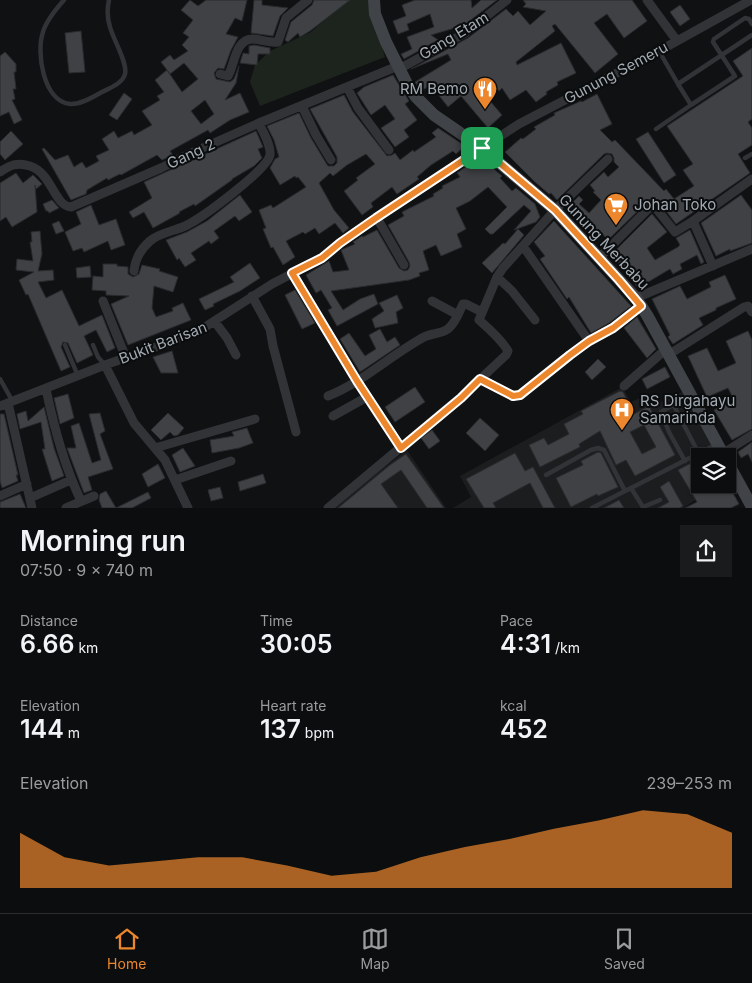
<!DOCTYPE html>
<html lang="en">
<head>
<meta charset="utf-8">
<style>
	:root { --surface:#0c0d0e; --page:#1a1b1c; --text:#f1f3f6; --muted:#9a9c9e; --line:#2c2d2e; --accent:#ec872e }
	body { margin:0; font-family:Inter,sans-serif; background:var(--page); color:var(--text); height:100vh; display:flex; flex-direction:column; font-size:19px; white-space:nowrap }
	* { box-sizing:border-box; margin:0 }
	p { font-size:16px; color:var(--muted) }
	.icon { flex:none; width:28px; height:28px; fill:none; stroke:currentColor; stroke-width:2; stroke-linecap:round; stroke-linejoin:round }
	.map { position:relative; height:508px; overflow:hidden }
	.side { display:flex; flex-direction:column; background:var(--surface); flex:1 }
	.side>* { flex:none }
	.fabs { position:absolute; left:691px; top:448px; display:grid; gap:10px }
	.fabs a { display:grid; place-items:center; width:45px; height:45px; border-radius:0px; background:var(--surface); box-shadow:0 1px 4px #0004,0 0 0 1px var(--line); font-size:25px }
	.pin { position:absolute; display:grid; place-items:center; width:42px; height:42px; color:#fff; margin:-21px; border-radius:10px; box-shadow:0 2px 8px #0006 }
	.round { display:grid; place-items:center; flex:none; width:52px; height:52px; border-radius:0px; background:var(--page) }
	.headline { display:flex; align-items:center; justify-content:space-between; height:85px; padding:0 20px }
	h1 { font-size:28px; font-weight:600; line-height:38px }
	.stats { display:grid; grid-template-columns:repeat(3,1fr); gap:8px; height:85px; padding:5px 20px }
	.stats div { display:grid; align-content:center }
	.stats b { font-size:25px; font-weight:600 }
	.stats small { font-size:14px; font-weight:400 }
	.stats p { font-size:14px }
	.chart { height:140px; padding:10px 20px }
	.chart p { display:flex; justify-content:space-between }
	.chart svg { width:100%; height:90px; margin-top:5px; fill:var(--accent); opacity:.7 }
	.tab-bar { display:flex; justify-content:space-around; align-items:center; height:70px; border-top:1px solid var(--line); background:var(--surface); font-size:14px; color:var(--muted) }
	.tab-bar a { display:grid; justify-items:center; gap:2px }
	.tab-bar .selected { color:var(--accent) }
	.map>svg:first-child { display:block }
</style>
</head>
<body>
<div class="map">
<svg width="752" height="508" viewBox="0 0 752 508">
	<rect width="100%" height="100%" fill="#101112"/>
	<path fill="#1c1d1f" d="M 622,387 L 631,402 L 646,395 L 652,406 L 682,392 L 717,456 L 700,456 L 700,484 L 720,484 L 683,508 L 453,508 L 471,497 L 460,476 Z
		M 407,450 L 446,508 L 331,508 L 334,505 Z"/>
	<path fill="#1d241d" d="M 346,0 L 368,0 L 385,57 L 260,106 L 250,82 L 255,65 L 270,51 L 311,32 Z"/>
	<path fill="#3f4145" stroke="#2a2b2e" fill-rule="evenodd" d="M 190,0 L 198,6 L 206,0 L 247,0 L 242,21 L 235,18 L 226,34 L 238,37 L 231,50 L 224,69 L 218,68 L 214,73 L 216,79 L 230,82 L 234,79 L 239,66 L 236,83 L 225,100 L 240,93 L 249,112 L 230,120 L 210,133 L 208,130 L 170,151 L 173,155 L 162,160 L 157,155 L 121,175 L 120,174 L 108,180 L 107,178 L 87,190 L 86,194 L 71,200 L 42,149 L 44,148 L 55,160 L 68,155 L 74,167 L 82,162 L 86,168 L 99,161 L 96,156 L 109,150 L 102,139 L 114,131 L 118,138 L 132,131 L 134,135 L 152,125 L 142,111 L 160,100 L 157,96 L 164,92 L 155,80 L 167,70 L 182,92 L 198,79 L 184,63 L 170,74 L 161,62 L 170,55 L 174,60 L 188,51 L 182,45 L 189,37 L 183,33 L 193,20 L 181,10 ZM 205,100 L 214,114 L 201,124 L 191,111 Z
		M 254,0 L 262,0 L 262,5 L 288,8 L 280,16 L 273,36 L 251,33 Z
		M 314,0 L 350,0 L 310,31 L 300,37 L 298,33 L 288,42 L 285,40 L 291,22 L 312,5 Z
		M 415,0 L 471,0 L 472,8 L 481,0 L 497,0 L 459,29 L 458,27 L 431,35 L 438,40 L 404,59 L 401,54 L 412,49 L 407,37 L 434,27 L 430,14 L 407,24 L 409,30 L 398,34 L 393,21 L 406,16 L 402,5 Z
		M 523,0 L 632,0 L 647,21 L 624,38 L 607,14 L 594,23 L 618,54 L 595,73 L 555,24 L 552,26 L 555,31 L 516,62 L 517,65 L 561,43 L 576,73 L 557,82 L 558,85 L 546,92 L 547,94 L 536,102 L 526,90 L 510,100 L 502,88 L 499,91 L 489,78 L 478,87 L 502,115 L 488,128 L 461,96 L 448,107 L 431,85 L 421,91 L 415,82 L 451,60 L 448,54 L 411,69 L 468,38 L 506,9 L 513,16 L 518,11 L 530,25 L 546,11 L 523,7 L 526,4 Z
		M 680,5 L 690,19 L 680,26 L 670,12 Z
		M 81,31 L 85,72 L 69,73 L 65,33 Z
		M 254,45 L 270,48 L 270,54 L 258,54 L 257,65 L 240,63 L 243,53 L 249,54 L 249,46 Z
		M 752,48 L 752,119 L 748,122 L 752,128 L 752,145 L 738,154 L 750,173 L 676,224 L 660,203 L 650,199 L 608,240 L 598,229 L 591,236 L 566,209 L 579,196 L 583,200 L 579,204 L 589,213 L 601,200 L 593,192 L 595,191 L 590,185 L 604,172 L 608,177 L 619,167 L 614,162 L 614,158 L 612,154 L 607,153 L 604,154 L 557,200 L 551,193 L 549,194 L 535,182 L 505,152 L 521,138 L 523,139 L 536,129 L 534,127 L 555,115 L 554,113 L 581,101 L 582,102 L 597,94 L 612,124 L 600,130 L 612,142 L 615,140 L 664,191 L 666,189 L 674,199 L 694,186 L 683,170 L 693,164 L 667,126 L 743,76 L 733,61 Z
		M 5,52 L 16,64 L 16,72 L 14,72 L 16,89 L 13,89 L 15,99 L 12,100 L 22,120 L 14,124 L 9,112 L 0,116 L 0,56 Z
		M 393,75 L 409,101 L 405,104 L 417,120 L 404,130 L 409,137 L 395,147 L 381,128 L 395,119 L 385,105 L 371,115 L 357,93 L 364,87 Z
		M 124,93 L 132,99 L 117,120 L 109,115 Z
		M 344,95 L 353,112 L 387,156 L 392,155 L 395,153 L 400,160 L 413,150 L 414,152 L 436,137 L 432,133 L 438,128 L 465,146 L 456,154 L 453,151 L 431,165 L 417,177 L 419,179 L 397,194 L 392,187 L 371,203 L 373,207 L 362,215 L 344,191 L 358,180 L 356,178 L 375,164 L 366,154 L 347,165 L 333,176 L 330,173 L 319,183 L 334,210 L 349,228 L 343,233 L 335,223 L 319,234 L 315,228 L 305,234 L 303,232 L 286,241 L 295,257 L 283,265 L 273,247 L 271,248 L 263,229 L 266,228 L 259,210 L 271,205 L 273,208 L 306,187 L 298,177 L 296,178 L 295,176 L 280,185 L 270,168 L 275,159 L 279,157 L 274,140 L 267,126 L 299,113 L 311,138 L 326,163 L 328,166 L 334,166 L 337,163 L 337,157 L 310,109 Z
		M 11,131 L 23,144 L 5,160 L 0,154 L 0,142 Z
		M 256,131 L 263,147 L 258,149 L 262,158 L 254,166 L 232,179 L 232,180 L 195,206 L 194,204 L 179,212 L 180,213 L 153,228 L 144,212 L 133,218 L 129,212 L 152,198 L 144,182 Z
		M 648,132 L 676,175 L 664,183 L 636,139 Z
		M 480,157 L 502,176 L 500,178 L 512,191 L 516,188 L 535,204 L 540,217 L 536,222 L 514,230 L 531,211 L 524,205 L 493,234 L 490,234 L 485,229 L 507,207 L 488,187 L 470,201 L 456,208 L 466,229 L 457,234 L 462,247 L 441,256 L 436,245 L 423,251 L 429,270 L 419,273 L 420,276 L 409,280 L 331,291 L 343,310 L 360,299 L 374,294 L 378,304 L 337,326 L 328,310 L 332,308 L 321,290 L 316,293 L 306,275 L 329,261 L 333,272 L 349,270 L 341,250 L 355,244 L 353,242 L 362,236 L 363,237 L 377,230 L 399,268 L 404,271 L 408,270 L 410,266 L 409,262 L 388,225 L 404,216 L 402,212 L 434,196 L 433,194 L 443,188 L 442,186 L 460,177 L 457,173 Z
		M 16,173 L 23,183 L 33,175 L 42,184 L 36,189 L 35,185 L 37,212 L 12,227 L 6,217 L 0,221 L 0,183 Z
		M 240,195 L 252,212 L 239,221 L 235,216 L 214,231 L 219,238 L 211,244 L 209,241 L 191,253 L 196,260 L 185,267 L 179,258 L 177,260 L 166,240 L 187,232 L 207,221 Z
		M 741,195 L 752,210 L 752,243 L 730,251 L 730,249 L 716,256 L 701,223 Z
		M 52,200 L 59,208 L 49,213 L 48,211 L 46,211 L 43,204 Z
		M 91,205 L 99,225 L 116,219 L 125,245 L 111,250 L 108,241 L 84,252 L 82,248 L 73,251 L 65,232 L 81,224 L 76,212 Z
		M 652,214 L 667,232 L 647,248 L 655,260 L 678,247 L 680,245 L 676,238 L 690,230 L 704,262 L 701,264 L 697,255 L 680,264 L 682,269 L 673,274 L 670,269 L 638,288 L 614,257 L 617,255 L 614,252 Z
		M 59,221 L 64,231 L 56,234 L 52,224 Z
		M 554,221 L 631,306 L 609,323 L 591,333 L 569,297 L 567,299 L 540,259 L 545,256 L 534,242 Z
		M 518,229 L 524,235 L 492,273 L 482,263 L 503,243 L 505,244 Z
		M 40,231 L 42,254 L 38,271 L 53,270 L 54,280 L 38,282 L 46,298 L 62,290 L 79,326 L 102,315 L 115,348 L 107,352 L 96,330 L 84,336 L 93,355 L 77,363 L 68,343 L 63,342 L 61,347 L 70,367 L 61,371 L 28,294 L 26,295 L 19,280 L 34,272 L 16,270 L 17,259 L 33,261 L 30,242 L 32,242 L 31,232 Z
		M 250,263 L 260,278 L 240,291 L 213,304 L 214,306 L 205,310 L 199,299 L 234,282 L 230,277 Z
		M 103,264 L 117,264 L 117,266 L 128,267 L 128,274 L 133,277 L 139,274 L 142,265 L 160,269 L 159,271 L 178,277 L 173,292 L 154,286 L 152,308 L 156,317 L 173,311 L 172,308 L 183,303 L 191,320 L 128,345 L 111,304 L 129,296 L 106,295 L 106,291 L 92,290 L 93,276 L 103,277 Z
		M 90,266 L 91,277 L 77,278 L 76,268 Z
		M 725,275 L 736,299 L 716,308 L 716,310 L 699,318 L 703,325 L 673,344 L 668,337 L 670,335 L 652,299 L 680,286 L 687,299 L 711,287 L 709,282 Z
		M 295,290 L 315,323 L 302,329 L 285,295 Z
		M 397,295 L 403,308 L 396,312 L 398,323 L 375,328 L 372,319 L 384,311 L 379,303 Z
		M 637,317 L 656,349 L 647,358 L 624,328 Z
		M 380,329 L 387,342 L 395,337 L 400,345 L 360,372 L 340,339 L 349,333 L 365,356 L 376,349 L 369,335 Z
		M 748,331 L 752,340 L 752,429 L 732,440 L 714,410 L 734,400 L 728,388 L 707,397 L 688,356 L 707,348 L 718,371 L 736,363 L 726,341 Z
		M 172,351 L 178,373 L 161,373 L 153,357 Z
		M 598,359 L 606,367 L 592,380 L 585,372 Z
		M 665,367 L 670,377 L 647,389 L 642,379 Z
		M 415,387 L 425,402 L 395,422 L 385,407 Z
		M 620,391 L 623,392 L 634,414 L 649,406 L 675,455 L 635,476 L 626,460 L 616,465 L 600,431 L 579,444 L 580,447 L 540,467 L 529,445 L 544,438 L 548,445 L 569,434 L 564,424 L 583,414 L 581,411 ZM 644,425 L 656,447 L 642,454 L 630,432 Z
		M 68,394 L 74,418 L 60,424 L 54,398 Z
		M 44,407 L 54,448 L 64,476 L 52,481 L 42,449 L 45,449 L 41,422 L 20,429 L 17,414 L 26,411 L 28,421 Z
		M 100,413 L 105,431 L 100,434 L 113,469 L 88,477 L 92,490 L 84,493 L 67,448 L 76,448 L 71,426 L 79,423 L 92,463 L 101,460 L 89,414 Z
		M 168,413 L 184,428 L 178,435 L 174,436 L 170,432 L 161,440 L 151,430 Z
		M 0,414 L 4,414 L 18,475 L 16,475 L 18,481 L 2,488 L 0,481 Z
		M 480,418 L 499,435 L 485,451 L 466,433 Z
		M 247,428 L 253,443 L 239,448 L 212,453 L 210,440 L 234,436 L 232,432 Z
		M 432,430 L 440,441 L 429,449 L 421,438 Z
		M 752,442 L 752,462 L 748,454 L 741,458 L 738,452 Z
		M 183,448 L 195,466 L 180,472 L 172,455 Z
		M 598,452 L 601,453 L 618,487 L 598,496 L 597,494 L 571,507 L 556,478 L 583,465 L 581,461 Z
		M 515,453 L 525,471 L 533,467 L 555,508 L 543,508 L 530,483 L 493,503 L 496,508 L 484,508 L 466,479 Z
		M 406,454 L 444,508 L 427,508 L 401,470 L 381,484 L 398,508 L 338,508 L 390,465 Z
		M 697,460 L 700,466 L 700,484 L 713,484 L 715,487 L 722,484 L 728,484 L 739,504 L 731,508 L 685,508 L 697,502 L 678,470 Z
		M 158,464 L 165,478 L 148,487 L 142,474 Z
		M 263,474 L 266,483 L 240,491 L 238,482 Z
		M 669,481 L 683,506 L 680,508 L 658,508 L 669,502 L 660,487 Z
		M 220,487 L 223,498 L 211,501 L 208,490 Z
		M 106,491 L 116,508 L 102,508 L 99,500 L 100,494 Z
		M 148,492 L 151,498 L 132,508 L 116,508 Z
		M 20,494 L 26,508 L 0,508 L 0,502 Z
		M 619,500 L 624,508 L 604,508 Z"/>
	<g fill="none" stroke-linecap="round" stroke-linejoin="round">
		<path stroke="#323337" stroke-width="4.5" d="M 64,0 C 56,9 46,21 43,32 C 36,52 43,101 70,104 C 80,105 93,97 102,92 C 110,88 123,83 125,74 C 128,63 113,39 110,27 C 107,18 107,9 109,0
			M 659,51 L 678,84 L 752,35
			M 691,105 L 735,76 L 713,42 L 714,39 L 745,18 L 749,19 L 752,24
			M 656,129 L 691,105 L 678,84
			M 745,158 L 752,154
			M 65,345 L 78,376
			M 93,345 L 98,357 L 105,365
			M 0,379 L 13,402
			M 673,404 L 699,454
			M 685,461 L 669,432 L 661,412 L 690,395
			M 546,475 L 591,450 L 598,448 L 604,450 L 625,491
			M 631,488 L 643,507 L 660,500
			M 592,508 L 715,445"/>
		<path stroke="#323337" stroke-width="9" d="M 647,0 L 677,41
			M 399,69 L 465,33 L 507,0
			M 220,74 L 228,76 C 235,64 235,38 254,39 C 262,40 270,43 278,42 L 286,18 L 308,0
			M 347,87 L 358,108 L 389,150
			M 302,106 L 316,135 L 331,160
			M 0,172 C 10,165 17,162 30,166 C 52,173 54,206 71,207 L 161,168 L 189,154 L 259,123 L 398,66
			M 377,218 L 404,265
			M 523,246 L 589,341
			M 599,258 L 652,205 L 655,207 L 675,232 L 693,221
			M 713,266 L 693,221 L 752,179
			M 134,271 C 135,259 142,248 150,241 C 160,232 177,231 189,224 C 204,216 267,170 270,155 C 271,144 263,133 259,123
			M 292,273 L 357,381 L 401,448
			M 497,277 L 512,291 L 535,320
			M 252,296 L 270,329 L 273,346 L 296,432
			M 636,298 L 752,249
			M 103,301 L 126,358
			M 432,301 L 458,315
			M 215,322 L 227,338 L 236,355
			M 668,355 L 744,307 L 748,306 L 752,312
			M 105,365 L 134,423 L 165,460 L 188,508
			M 480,379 L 513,396 L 520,395 L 576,350 L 613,328 L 641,306
			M 624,386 L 665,350
			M 46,389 C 54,428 64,465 81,501
			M 328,396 C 363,382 391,355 424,337 C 432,333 443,334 449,328 C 456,322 459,312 463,304 L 466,304 L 482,312
			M 8,403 L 32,508
			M 0,406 L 105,365 L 173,341 L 205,327 L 272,284 L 322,258 L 340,243 L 419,189 L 519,124 L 659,51 L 751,0
			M 333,416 L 367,397
			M 155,448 L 255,419
			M 722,454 L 752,435
			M 175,480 L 231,461
			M 0,496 L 27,484
			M 30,498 L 71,480
			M 66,508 L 94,496
			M 328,508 L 461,397 L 506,355 L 508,351 C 501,339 489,329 479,320 L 497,277 L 503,268 L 555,210 L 608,159"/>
		<path stroke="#404347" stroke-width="12" d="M 374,0 L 375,14 L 386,42 L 408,86 L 416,97 L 434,115 L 482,148 L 555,210 L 636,298 L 647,315 L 724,456
			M 728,463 L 752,507"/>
	</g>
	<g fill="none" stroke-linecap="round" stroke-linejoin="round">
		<defs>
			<path id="route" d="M 482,148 L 555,210 L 619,280 L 641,306 L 613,328 L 589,341 L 570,355 L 520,395 L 513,396 L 480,379 L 461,398 L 401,448 L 357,381 L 292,273 L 322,258 L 340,243 L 376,218 Z"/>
		</defs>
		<use href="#route" stroke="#fff" stroke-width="10"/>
		<use href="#route" stroke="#ec872e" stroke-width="6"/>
	</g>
	<defs>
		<symbol id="restaurant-pin" viewBox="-11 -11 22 30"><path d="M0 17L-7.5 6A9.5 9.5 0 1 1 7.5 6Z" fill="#ec872e" stroke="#0b0c0d"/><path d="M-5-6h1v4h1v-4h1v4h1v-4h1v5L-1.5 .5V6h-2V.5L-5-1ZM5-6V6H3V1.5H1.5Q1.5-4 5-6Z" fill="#fff"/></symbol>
		<symbol id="supermarket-pin" viewBox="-11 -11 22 30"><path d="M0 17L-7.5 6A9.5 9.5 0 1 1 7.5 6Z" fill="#ec872e" stroke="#0b0c0d"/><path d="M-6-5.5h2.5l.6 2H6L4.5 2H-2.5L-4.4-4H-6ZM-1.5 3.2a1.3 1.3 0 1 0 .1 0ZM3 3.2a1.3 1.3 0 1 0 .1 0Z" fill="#fff"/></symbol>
		<symbol id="hospital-pin" viewBox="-11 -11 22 30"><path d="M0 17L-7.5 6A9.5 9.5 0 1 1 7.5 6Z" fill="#ec872e" stroke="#0b0c0d"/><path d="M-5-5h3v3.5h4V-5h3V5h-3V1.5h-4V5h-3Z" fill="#fff"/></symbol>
	</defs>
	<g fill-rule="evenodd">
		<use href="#restaurant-pin" x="471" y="75" width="28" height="38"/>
		<use href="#supermarket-pin" x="602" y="191" width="28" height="38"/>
		<use href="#hospital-pin" x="608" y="396" width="28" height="38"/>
	</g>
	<g text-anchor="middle" stroke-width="4" stroke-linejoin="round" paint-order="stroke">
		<g font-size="15" fill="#a2aab2" stroke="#0b0c0d">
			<text transform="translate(454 36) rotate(-31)" y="5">Gang Etam</text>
			<text transform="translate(616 73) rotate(-28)" y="5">Gunung Semeru</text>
			<text transform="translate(191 154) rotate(-25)" y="5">Gang 2</text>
			<text transform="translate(604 242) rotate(47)" y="5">Gunung Merbabu</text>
			<text transform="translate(163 343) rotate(-21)" y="5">Bukit Barisan</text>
		</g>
		<g font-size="15" fill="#a2aab2" stroke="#0b0c0d" text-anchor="start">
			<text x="468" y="94" text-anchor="end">RM Bemo</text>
			<text x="634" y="210">Johan Toko</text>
			<text x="640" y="406">RS Dirgahayu<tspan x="640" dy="17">Samarinda</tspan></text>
		</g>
	</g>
</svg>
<div class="fabs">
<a><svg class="icon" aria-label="layers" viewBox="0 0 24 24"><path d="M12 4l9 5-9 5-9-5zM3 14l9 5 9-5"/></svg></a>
</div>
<div class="pin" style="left:482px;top:148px;background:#1e9e55"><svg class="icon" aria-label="arrive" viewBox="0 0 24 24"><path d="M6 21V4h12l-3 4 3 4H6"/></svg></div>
</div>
<section class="side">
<div class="headline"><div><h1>Morning run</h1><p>07:50 · 9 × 740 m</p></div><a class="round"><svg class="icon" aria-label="share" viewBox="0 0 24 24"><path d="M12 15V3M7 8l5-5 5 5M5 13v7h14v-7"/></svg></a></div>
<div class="stats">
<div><p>Distance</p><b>6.66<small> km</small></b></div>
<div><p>Time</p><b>30:05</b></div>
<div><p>Pace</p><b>4:31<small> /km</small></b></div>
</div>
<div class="stats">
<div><p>Elevation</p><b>144<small> m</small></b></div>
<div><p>Heart rate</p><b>137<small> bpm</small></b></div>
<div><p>kcal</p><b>452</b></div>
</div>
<div class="chart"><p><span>Elevation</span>239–253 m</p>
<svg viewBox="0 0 160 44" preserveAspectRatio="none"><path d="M0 44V17L10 29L20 33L30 31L40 29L50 29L60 33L70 38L80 36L90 29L100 24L110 20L120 15L130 11L140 6L150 8L160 17V44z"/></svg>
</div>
</section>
<nav class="tab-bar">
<a class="selected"><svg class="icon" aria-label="home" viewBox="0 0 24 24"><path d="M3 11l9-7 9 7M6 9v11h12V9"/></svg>Home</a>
<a><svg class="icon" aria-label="map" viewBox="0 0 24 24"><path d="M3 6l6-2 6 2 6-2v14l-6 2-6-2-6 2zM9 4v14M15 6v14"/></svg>Map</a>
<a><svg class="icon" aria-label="saved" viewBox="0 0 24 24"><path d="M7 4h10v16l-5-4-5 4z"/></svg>Saved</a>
</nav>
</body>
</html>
